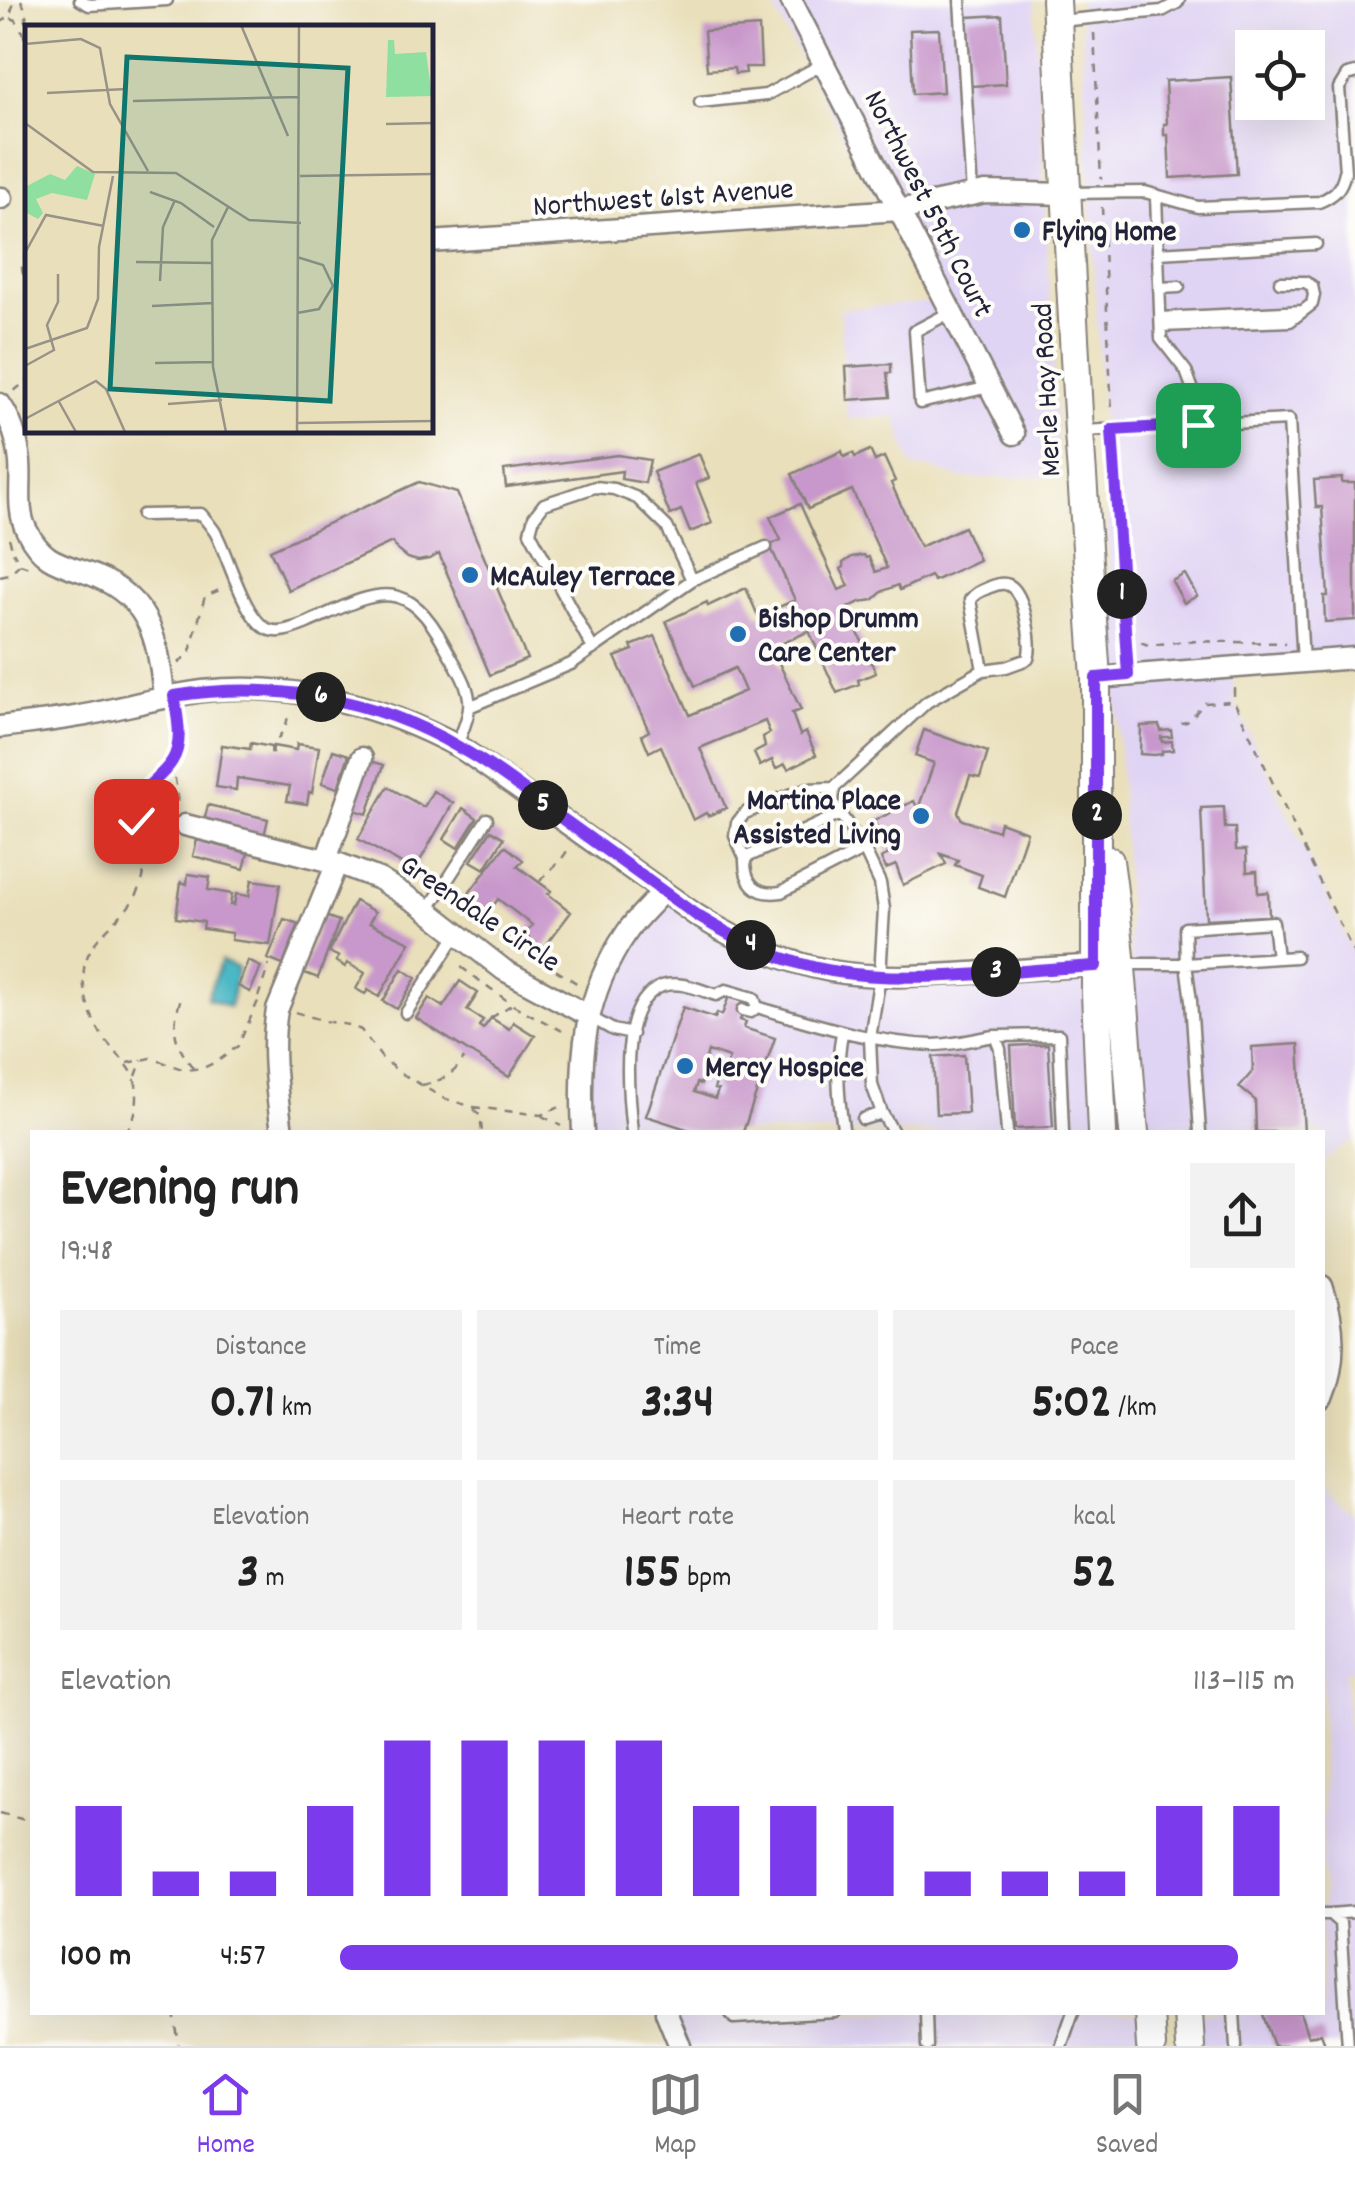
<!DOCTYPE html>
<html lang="en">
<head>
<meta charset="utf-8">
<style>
	:root { --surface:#fff; --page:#f2f2f2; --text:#222; --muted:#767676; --line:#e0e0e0; --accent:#7c3aed }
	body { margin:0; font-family:Dekko,sans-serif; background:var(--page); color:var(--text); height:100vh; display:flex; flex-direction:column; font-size:38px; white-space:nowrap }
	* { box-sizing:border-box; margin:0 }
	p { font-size:32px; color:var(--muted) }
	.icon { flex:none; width:55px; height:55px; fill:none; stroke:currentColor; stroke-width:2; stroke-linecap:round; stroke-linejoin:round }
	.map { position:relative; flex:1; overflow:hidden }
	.panel { position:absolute; left:30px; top:1130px; width:1295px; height:885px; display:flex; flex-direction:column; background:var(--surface); border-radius:0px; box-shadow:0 10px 40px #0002 }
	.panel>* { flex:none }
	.buttons { position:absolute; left:1235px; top:30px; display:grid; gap:20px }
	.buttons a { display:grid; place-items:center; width:90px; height:90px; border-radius:0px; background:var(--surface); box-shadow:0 10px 40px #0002; font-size:50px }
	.pin { position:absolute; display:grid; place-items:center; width:85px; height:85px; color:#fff; margin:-42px; border-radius:20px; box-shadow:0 5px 15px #0006 }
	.km { position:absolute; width:50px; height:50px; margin:-25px; border-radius:50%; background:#222; color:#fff; font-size:28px; line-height:50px; text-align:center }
	.round { display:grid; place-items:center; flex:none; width:105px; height:105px; border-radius:0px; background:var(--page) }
	.headline { display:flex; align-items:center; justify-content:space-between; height:170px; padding:0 30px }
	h1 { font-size:55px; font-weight:700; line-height:75px }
	.stats { display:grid; grid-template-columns:repeat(3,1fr); gap:15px; height:170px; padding:10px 30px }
	.stats div { display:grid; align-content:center; border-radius:0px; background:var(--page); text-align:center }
	.stats b { font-size:50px; font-weight:700 }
	.stats small { font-size:28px; font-weight:400 }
	.stats p { font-size:28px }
	.chart { height:280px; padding:20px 30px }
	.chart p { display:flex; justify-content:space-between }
	.chart svg { width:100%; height:180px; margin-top:10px; stroke:var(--accent); stroke-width:6 }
	ul { padding:0 30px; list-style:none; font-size:32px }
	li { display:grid; grid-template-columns:160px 120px 1fr; align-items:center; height:75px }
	li i { height:25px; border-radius:12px; background:var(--accent) }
	.menu { display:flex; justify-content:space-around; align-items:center; height:140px; border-top:2px solid var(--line); background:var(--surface); font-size:28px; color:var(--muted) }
	.menu a { display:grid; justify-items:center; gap:5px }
	.menu .selected { color:var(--accent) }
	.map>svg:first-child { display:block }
</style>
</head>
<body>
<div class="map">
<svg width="1355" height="2046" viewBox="0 0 1355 2046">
	<rect width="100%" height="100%" fill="#fdfcf7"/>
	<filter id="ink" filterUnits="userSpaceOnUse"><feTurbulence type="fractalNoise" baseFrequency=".01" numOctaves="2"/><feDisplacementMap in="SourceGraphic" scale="20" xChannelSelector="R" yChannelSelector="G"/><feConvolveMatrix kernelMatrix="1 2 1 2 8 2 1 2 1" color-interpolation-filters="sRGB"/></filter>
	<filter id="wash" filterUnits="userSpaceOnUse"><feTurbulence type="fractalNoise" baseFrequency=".0048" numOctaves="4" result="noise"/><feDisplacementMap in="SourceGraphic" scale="40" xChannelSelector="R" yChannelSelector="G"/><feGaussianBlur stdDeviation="2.25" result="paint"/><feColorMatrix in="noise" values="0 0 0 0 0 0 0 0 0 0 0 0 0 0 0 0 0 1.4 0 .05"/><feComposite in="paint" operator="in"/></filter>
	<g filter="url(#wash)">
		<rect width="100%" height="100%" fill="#e9dfba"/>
		<path fill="#e0d4f4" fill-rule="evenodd" d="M 794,0 L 1034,0 L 1059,477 L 959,478 L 928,467 L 912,467 L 896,417 L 847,419 L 840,309 L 933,302 L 775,10 Z
			M 1080,0 L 1355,0 L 1355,658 L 1233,668 L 1234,701 L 1355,956 L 1355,1139 L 1323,1161 L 1322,1132 L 1142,1132 L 1129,936 ZM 1252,48 L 1308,48 L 1308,102 L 1252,102 Z
			M 664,891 L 697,915 L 832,971 L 1096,966 L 1104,1132 L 583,1132 L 602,975 Z
			M 1323,1488 L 1355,1515 L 1355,1670 L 1345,1671 L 1355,1828 L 1355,2046 L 1190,2046 L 1188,2013 L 1322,2012 Z
			M 666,2013 L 1149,2013 L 1151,2046 L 680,2046 Z"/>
		<path fill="#4bb8c5" stroke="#366d80" stroke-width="2.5" d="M 221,961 L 238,968 C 233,981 235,994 229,1007 L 207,998 Z"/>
		<g id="blocks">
			<path fill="#c897cb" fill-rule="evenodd" d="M 1002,15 L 1006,84 L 971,86 L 967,17 Z
				M 759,27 L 761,67 L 745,67 L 746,73 L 735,74 L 734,68 L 707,70 L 704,31 Z
				M 939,29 L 943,92 L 913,94 L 910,30 Z
				M 1231,77 L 1237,174 L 1170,178 L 1168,135 L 1164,135 L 1164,124 L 1167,124 L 1165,81 Z
				M 891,364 L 891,373 L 887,373 L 890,397 L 848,400 L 846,367 Z
				M 870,450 L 875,461 L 884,457 L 895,481 L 891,483 L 920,547 L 964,527 L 979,560 L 934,581 L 930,576 L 900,590 L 898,585 L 883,591 L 873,600 L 860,602 L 847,608 L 876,673 L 858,680 L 859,684 L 837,693 L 809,631 L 772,648 L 801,710 L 792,713 L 800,735 L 806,732 L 816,755 L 788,769 L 785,764 L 776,769 L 772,760 L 760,766 L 754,753 L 765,747 L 763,737 L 770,733 L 765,721 L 700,748 L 726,808 L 708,816 L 706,813 L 693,820 L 661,746 L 649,752 L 642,735 L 649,731 L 615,657 L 633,650 L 631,646 L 655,636 L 690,715 L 745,691 L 735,668 L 695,686 L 666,621 L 707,602 L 708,606 L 746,588 L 758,616 L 795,600 L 772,550 L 772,544 L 781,540 L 770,517 L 800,504 L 839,590 L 849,586 L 841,569 L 844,567 L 843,563 L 852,557 L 864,555 L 866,558 L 869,557 L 876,572 L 887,568 L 852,490 L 808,509 L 792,474 L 842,451 L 844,457 L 853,453 L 855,457 Z
				M 699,454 L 709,478 L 696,483 L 712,523 L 690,532 L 681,510 L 670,515 L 653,472 Z
				M 618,455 L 650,460 L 645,483 L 621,479 L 622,471 L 506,487 L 504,470 Z
				M 1342,478 L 1342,483 L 1355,483 L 1355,620 L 1325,622 L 1324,596 L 1328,596 L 1322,507 L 1316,507 L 1314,480 Z
				M 419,482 L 457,493 L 527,659 L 490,675 L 439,554 L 429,559 L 418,561 L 407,558 L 398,551 L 392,542 L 288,590 L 270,550 Z
				M 1185,574 L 1197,596 L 1184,603 L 1172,581 Z
				M 1159,725 L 1161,731 L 1171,730 L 1172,737 L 1161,737 L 1162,742 L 1172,741 L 1173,750 L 1162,751 L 1162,754 L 1154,755 L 1140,754 L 1141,726 Z
				M 924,730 L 988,752 L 980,778 L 970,776 L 958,812 L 962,820 L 998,831 L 1000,822 L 1027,832 L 1005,897 L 978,887 L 982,875 L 955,865 L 958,860 L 941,854 L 946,864 L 903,885 L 896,865 L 886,869 L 881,858 L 889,854 L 874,821 L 914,801 L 918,809 L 934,763 L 915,756 Z
				M 251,743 L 271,747 L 272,754 L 273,746 L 296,750 L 297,744 L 319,747 L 312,793 L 309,792 L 307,804 L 287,801 L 290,786 L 237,778 L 236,790 L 216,787 L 222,745 L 250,749 Z
				M 333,750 L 349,755 L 338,788 L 322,783 Z
				M 368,760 L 384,765 L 367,814 L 351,809 Z
				M 388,787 L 424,807 L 433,791 L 453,803 L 414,871 L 358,839 Z
				M 208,805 L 268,819 L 264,836 L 204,822 Z
				M 1224,807 L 1225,828 L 1235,828 L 1236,850 L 1246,850 L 1247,872 L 1257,871 L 1258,893 L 1268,892 L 1269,916 L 1206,919 L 1201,808 Z
				M 463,808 L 477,818 L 458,848 L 444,839 Z
				M 491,830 L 504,838 L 485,869 L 471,861 Z
				M 197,840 L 248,853 L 244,869 L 193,856 Z
				M 505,846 L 523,860 L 517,866 L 551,891 L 548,894 L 571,912 L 543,949 L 525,935 L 532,925 L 498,899 L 488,913 L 466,897 Z
				M 188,874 L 210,877 L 208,890 L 232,894 L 230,905 L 234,905 L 236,894 L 249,896 L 252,880 L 280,884 L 270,945 L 231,940 L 232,933 L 203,929 L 204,922 L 176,918 L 181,882 L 187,884 Z
				M 355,901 L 375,912 L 369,923 L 410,942 L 379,997 L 368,990 L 365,994 L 356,989 L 365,973 L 347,963 L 345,967 L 336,961 L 339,957 L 329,952 Z
				M 322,915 L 339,921 L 318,978 L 302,972 Z
				M 284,919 L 299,924 L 283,965 L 268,959 Z
				M 248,961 L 261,967 L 250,992 L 238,986 Z
				M 402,969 L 416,978 L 397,1009 L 383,1001 Z
				M 460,981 L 478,993 L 467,1010 L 483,1020 L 479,1026 L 483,1029 L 491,1018 L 509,1029 L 513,1022 L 535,1036 L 509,1077 L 416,1018 L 429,998 L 443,1007 Z
				M 729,996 L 746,1002 L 740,1020 L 746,1022 L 744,1028 L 775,1038 L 743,1132 L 696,1132 L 646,1116 L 683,1007 L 715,1018 L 717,1013 L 722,1015 ZM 708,1051 L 729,1058 L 725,1070 L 721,1069 L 714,1089 L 718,1090 L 715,1099 L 694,1092 L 697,1083 L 701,1084 L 708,1064 L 704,1063 Z
				M 1048,1044 L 1053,1127 L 1015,1129 L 1011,1046 Z
				M 1299,1044 L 1304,1132 L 1256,1132 L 1255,1100 L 1239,1087 L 1253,1071 L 1252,1047 Z
				M 964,1055 L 968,1113 L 936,1114 L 933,1057 Z
				M 1270,2012 L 1300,2012 L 1308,2037 L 1321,2033 L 1326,2046 L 1274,2046 L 1263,2015 Z"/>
		</g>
	</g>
	<g filter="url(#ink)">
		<use href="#blocks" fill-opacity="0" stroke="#86807a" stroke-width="2.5"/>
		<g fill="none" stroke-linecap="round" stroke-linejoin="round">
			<defs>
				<path id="lane" d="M 80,0 L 89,5 L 167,0
					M 960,0 L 972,194
					M 1059,21 L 1162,11 L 1177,3 L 1179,0
					M 700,102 L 766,95 L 823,64
					M 1067,193 L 1145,192 L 1198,207 L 1319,202 C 1335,195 1341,189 1345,172 L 1339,88 L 1347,75 L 1355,73
					M 1156,195 L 1161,339 L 1186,371 L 1193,390 L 1199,425
					M 1158,253 L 1316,244
					M 1159,288 L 1179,287
					M 951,312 L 915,331 L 920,403 L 989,387
					M 1161,318 L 1303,311
					M 1161,326 L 1290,321 L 1312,304 L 1314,295 L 1312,286 L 1305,282 L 1280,282
					M 1083,431 L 1289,420 L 1303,662
					M 142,515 L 201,514 C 206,520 211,526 215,532 C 228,554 245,623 270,630 C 281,634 296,627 307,623 C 371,595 404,569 445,646 C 455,665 472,687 469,709 C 467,722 461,734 457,746
					M 692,580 L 766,547
					M 469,707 L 571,664 L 692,580 L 667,527 L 637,498 L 614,489 L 595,487 L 544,504 L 534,517 L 530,532 L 593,649
					M 840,814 L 745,858 C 744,882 755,896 781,892 L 864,849
					M 745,858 L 735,836 L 737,823 L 745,813 L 805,789 L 834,788
					M 428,910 L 487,819
					M 1122,964 L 1186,964 L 1296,957
					M 743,1010 L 751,1012 L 757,1007
					M 406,1013 L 457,934
					M 590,1017 L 613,1030 L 632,1034
					M 842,1033 C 836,1066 838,1095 843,1128
					M 995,1036 L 1059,1035 L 1063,1132
					M 863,1119 L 882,1113
					M 632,1132 C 628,1095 617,1003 662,986 C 679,980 700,990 716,995 L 726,990 L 754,998 L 757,1007 C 815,1024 872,1043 933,1045 C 953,1045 975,1039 995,1036 L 1000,1049 L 1007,1132
					M 893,1132 L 882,1113 L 872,1085 L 870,1038 L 880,976 L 884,909 L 880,883 L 864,849 L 833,803 L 834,788 L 927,702 L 983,670 L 1006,667 L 1028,659 C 1033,644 1025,600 1013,588 C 1006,581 998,584 990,587 C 981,591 976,592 970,600 L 983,670
					M 1200,1132 L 1191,1001 L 1186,964 L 1185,928 L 1273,922 L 1277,958
					M 1322,1914 L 1330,1914 L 1340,1923 L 1348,2046
					M 1330,1914 L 1355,1912
					M 730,2012 L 734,2018 L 835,2012
					M 926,2012 L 927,2046
					M 1234,2012 L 1236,2046
					M 1061,2046 L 1073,2012"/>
				<path id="street" d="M 791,0 L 1014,434
					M 0,198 L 2,198
					M 430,242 L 899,210 L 985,192 L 1066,194
					M 0,404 C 11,420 18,442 20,462 C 22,485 16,510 27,531 C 41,558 54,562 81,571 C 148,592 158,634 164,697
					M 1096,678 L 1355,658
					M 0,727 C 30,723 61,720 91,714 C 129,706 165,696 203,691 C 293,681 383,706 461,748 L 696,915 C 738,941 782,962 831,971 C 877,979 923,976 970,973 C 1016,970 1062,967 1108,965
					M 185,825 L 337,863 L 379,879 L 422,906 L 504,970 L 589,1016
					M 326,860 L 362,758
					M 282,1132 C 277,1092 270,1051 277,1010 L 337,863
					M 583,1132 C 579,1057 583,996 627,932 C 637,917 652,904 663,891
					M 1322,1286 C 1335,1322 1337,1362 1322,1398
					M 666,2012 L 680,2046"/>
				<path id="secondary" d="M 1056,0 L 1079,432 L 1096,678 L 1096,993 L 1102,1132
					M 1109,861 C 1122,951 1126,1042 1134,1132
					M 1149,2012 L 1151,2046
					M 1188,2012 L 1190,2046"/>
			</defs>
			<use href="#lane" stroke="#86807a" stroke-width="15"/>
			<use href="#street" stroke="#86807a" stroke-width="25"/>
			<use href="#secondary" stroke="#86807a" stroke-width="32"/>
			<path stroke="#86807a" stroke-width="2.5" stroke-dasharray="8 8" stroke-linecap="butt" d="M 21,0 L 27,13 L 23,32 L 28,51
				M 11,18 L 16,20 L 22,31
				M 0,23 L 9,17 L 15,0
				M 1094,33 L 1101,179
				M 1102,207 L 1112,414
				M 28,252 C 20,262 20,273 28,283
				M 14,391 L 28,380
				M 1113,442 L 1127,659
				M 9,538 L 13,551
				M 20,564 L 29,567
				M 0,576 L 9,574 L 20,564 L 13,552
				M 1126,636 L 1148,645 L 1188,641 L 1286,643
				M 179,663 L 190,652 L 205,596 L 222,589
				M 1234,688 L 1234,701 L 1355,956
				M 1181,723 L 1187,722 L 1205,703 L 1232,701
				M 271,754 C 274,737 286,735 288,715
				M 172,762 L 178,797 L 176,809
				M 540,881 C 549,870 560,863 567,851
				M 465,905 L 522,949 L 578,984
				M 461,967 L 513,1005 L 564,1032
				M 258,997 L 269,965
				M 180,1001 C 171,1031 174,1043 193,1068
				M 295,1012 L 325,1021 L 349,1025 L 361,1030 L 382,1058 L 399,1072 L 443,1098 L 473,1107 L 541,1115 L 560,1107
				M 491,1018 L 511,1005
				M 128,1063 L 151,1058 L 185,1070 L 203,1068 L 218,1061 L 238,1046 L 259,999
				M 136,1076 L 142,1060
				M 422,1085 C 441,1081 454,1075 464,1058
				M 474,1109 L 480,1116 L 482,1132
				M 542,1116 L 561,1126
				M 125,1132 C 134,1122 136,1112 137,1098 C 138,1065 117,1059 101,1034 C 90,1015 81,991 84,969 C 89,932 131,919 142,882 C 150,856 131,832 135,807 C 138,786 162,777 172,760 C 180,747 177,730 177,715
				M 0,1813 L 32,1822
				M 174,2012 L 179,2046"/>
			<use href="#lane" stroke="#fff" stroke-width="10"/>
			<use href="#street" stroke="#fff" stroke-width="20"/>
			<use href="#secondary" stroke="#fff" stroke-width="28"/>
		</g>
	</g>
	<g fill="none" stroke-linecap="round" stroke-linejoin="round" filter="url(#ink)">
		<defs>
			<path id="route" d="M 136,821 C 133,787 157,785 172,761 C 184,743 177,715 174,696 C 272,681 374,697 460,748 C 498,769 532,797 567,822 C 610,853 653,884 696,915 C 739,941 783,963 832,971 C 914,985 1012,970 1096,966 L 1096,678 L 1128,675 L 1112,430 L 1198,425"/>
		</defs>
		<use href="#route" stroke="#fff" stroke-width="20"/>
		<use href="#route" stroke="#7c3aed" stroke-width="12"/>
	</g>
	<g fill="#1f6fb2" stroke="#fdfcf7" stroke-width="4">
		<circle cx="1022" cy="230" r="10"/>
		<circle cx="470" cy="575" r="10"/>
		<circle cx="738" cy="634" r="10"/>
		<circle cx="921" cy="816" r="10"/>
		<circle cx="685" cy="1066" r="10"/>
	</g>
	<g text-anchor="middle" stroke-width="8" stroke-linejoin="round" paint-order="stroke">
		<g font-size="30" fill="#22223b" stroke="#fdfcf7">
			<text transform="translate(663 196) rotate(-4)" y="10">Northwest 61st Avenue</text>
			<text transform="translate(930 203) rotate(63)" y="10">Northwest 59th Court</text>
			<text transform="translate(1045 390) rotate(-93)" y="10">Merle Hay Road</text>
			<text transform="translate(481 912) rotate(34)" y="10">Greendale Circle</text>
		</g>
		<g font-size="30" font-weight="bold" fill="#22223b" stroke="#fdfcf7" text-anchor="start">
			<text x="1042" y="240">Flying Home</text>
			<text x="490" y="585">McAuley Terrace</text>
			<text x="758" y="627">Bishop Drumm<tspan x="758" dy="34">Care Center</tspan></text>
			<text x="901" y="809" text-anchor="end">Martina Place<tspan x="901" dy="34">Assisted Living</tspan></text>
			<text x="705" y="1076">Mercy Hospice</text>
		</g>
	</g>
	<g transform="translate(25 25)">
		<rect width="408" height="408" fill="#e9dfba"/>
		<path d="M 363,15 L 369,15 L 370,29 L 401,27 L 407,71 L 361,72 ZM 52,141 L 70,149 L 62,175 L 27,168 L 11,174 L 18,188 L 13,194 L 0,187 L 0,162 L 25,149 L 40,155 Z" fill="#8edfa0"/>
		<path fill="none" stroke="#999387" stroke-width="2.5" d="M 216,0 L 263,111M 0,19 L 56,14 L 75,23 L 85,79 L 123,146M 22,68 L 101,64M 108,76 L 274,72M 0,98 L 68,147 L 151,148 L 224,195 L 276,198M 361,99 L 408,98M 275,151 L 408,149M 125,167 L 156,178 L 189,202M 0,228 L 21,190 L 79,201M 111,237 L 188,238M 135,256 L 138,202 L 150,175M 127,281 L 188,278M 272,288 L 294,284 L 308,261 L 298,240 L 272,232M 0,324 L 62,303 L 73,274 L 74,222 L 88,151M 130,338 L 188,337M 0,341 L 29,325 L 22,300 L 33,277 L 33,249M 33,375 L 51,407M 143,379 L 197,375M 0,394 L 71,356 L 81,364 L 100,407M 272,398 L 408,396M 201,407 L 188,342 L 187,215 L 203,182M 272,407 L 274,0"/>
		<path fill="#0f766e" fill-opacity="0.15" stroke="#0f766e" stroke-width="5" d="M 102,32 L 323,43 L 305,376 L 85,364 Z"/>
		<rect width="408" height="408" fill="none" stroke="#22223b" stroke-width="5"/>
	</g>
</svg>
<div class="buttons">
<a><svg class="icon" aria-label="locate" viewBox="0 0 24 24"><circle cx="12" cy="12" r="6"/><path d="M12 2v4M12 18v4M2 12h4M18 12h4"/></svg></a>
</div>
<div class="pin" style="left:1198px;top:425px;background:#1e9e55"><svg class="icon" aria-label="arrive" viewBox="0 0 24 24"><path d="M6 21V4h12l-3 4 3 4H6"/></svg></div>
<div class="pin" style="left:136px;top:821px;background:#d93025"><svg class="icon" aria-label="check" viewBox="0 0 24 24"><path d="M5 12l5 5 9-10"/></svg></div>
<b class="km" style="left:1122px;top:594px">1</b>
<b class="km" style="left:1097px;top:815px">2</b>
<b class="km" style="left:996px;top:972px">3</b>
<b class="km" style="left:751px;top:945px">4</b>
<b class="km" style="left:543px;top:805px">5</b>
<b class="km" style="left:321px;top:697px">6</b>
<section class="panel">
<div class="headline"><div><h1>Evening run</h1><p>19:48</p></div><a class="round"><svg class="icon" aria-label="share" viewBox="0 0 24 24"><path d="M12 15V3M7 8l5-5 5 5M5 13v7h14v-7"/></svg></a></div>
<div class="stats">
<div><p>Distance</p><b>0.71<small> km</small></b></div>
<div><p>Time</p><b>3:34</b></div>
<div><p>Pace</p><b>5:02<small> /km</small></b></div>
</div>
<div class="stats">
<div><p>Elevation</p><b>3<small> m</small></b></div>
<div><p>Heart rate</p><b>155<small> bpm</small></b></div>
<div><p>kcal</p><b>52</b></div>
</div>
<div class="chart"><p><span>Elevation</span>113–115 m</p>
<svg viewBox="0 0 160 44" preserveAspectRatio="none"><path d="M5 44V22M15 44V38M25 44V38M35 44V22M45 44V6M55 44V6M65 44V6M75 44V6M85 44V22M95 44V22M105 44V22M115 44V38M125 44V38M135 44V38M145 44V22M155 44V22"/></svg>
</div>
<ul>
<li><b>100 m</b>4:57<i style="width:94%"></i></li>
</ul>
</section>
</div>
<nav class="menu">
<a class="selected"><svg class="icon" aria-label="home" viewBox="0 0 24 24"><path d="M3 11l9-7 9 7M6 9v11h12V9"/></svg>Home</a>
<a><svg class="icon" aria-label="map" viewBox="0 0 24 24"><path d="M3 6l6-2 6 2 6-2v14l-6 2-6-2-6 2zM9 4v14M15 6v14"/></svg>Map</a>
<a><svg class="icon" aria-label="saved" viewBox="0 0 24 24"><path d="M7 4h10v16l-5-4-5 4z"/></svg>Saved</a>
</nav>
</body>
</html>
